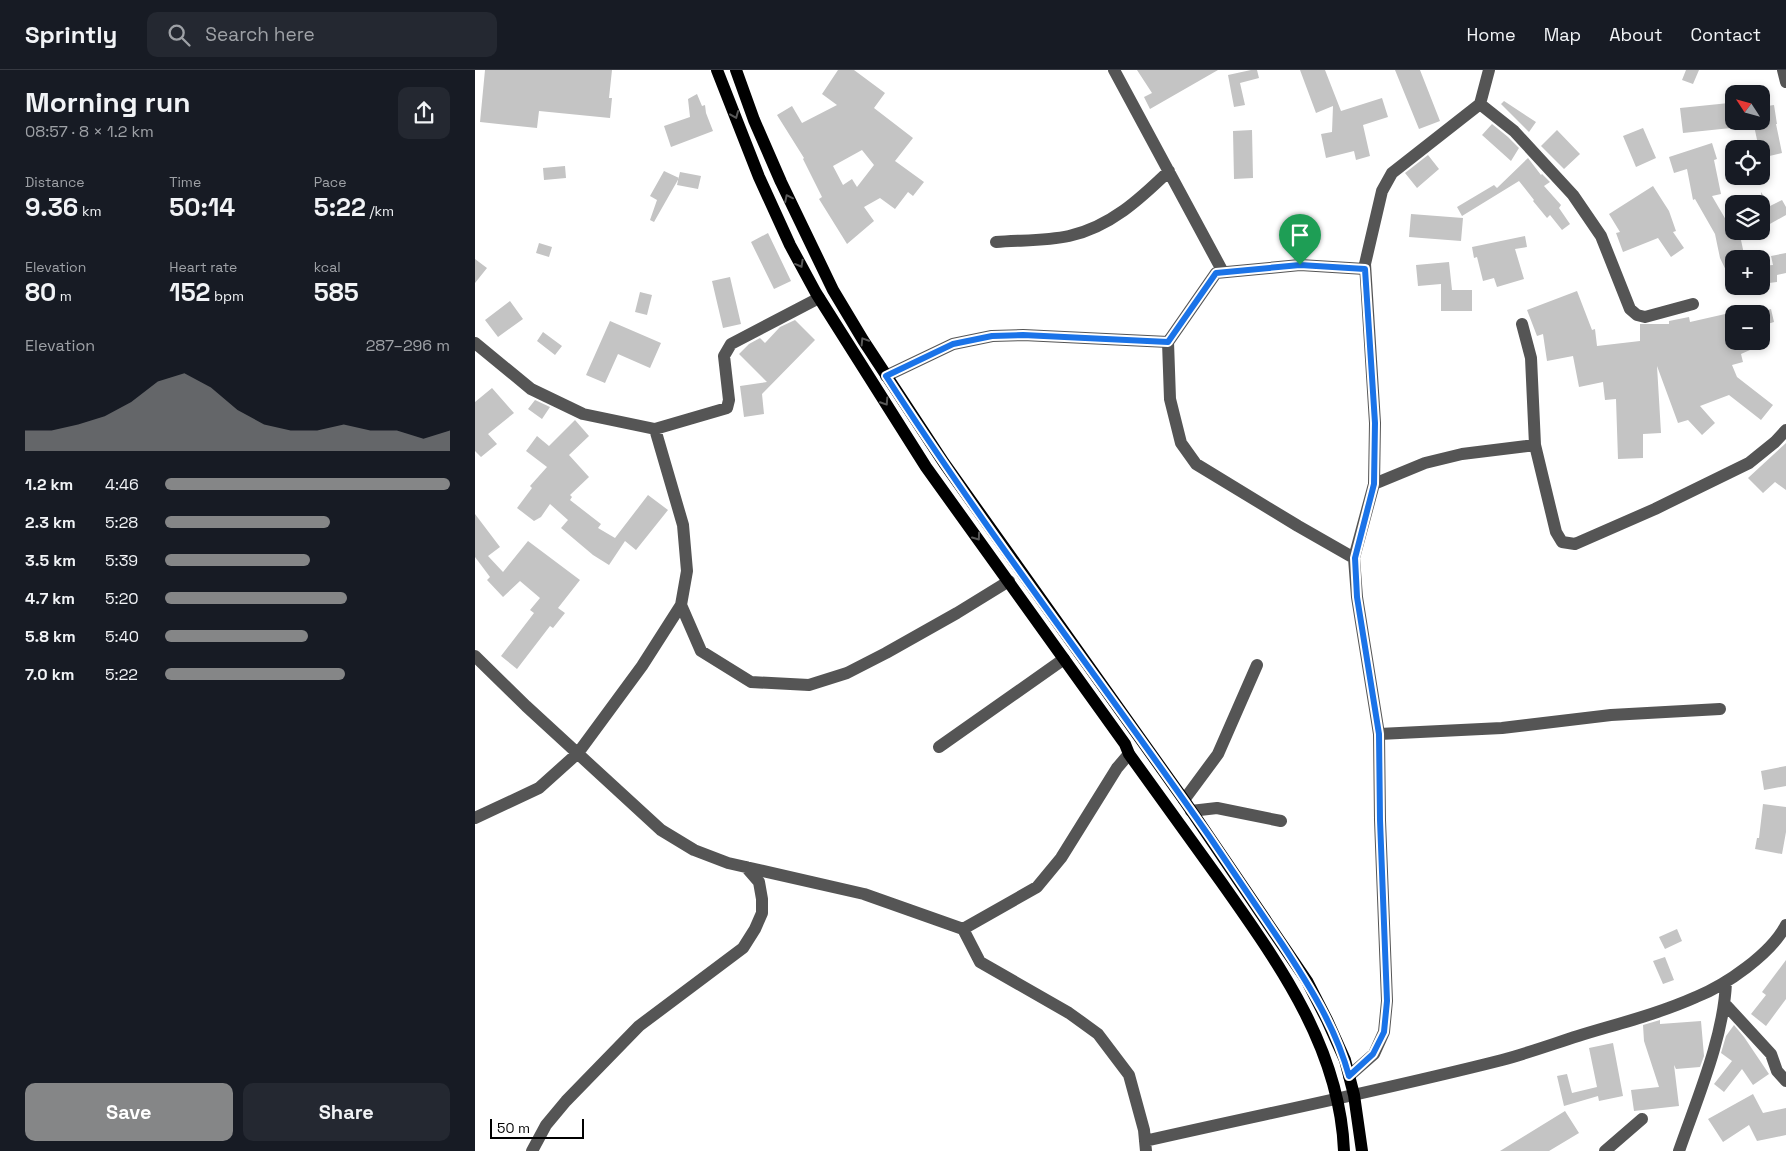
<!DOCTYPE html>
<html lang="en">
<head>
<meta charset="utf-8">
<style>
	:root { --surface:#171b24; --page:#242831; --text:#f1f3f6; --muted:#9ea1a6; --line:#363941; --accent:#858687 }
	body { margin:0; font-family:"Space Grotesk",sans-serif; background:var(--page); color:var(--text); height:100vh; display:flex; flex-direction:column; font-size:19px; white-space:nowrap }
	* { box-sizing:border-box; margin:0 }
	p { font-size:16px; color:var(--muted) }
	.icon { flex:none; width:28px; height:28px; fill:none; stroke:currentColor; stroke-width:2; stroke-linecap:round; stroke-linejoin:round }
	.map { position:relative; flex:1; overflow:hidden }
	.panel { display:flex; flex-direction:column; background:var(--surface); width:475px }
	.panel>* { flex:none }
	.needle { width:32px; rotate:306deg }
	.buttons { position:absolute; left:1250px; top:15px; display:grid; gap:10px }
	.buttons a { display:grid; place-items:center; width:45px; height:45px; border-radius:10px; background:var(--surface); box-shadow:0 2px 8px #0003; font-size:25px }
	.scale { position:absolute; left:15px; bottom:12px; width:94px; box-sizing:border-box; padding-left:5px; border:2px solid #000; border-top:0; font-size:14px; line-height:18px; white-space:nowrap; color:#000; -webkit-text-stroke:4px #fff; paint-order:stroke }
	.pin { position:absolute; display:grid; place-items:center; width:42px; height:42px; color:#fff; margin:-51px -21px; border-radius:50% 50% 50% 0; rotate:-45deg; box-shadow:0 0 5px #0007 }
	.pin .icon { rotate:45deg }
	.round { display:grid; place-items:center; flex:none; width:52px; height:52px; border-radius:10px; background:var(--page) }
	.headline { display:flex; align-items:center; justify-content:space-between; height:85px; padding:0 25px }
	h1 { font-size:28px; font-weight:700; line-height:38px }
	.stats { display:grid; grid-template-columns:repeat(3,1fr); gap:8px; height:85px; padding:5px 25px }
	.stats div { display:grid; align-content:center }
	.stats b { font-size:25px; font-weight:700 }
	.stats small { font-size:14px; font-weight:400 }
	.stats p { font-size:14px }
	.chart { height:140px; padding:10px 25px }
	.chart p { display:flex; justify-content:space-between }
	.chart svg { width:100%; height:90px; margin-top:5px; fill:var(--accent); opacity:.7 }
	.cta { display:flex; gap:10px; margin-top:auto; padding:10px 25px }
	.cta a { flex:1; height:58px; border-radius:10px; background:var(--accent); color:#fff; font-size:20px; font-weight:700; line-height:58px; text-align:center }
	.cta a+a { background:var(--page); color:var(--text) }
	ul { padding:0 25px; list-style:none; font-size:16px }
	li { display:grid; grid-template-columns:80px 60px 1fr; align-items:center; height:38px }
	li i { height:12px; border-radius:6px; background:var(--accent) }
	header { display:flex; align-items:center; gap:30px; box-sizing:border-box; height:70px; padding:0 25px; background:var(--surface); border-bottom:1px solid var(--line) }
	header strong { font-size:24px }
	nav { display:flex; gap:28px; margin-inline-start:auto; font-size:18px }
	.search { width:350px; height:45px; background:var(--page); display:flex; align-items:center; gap:12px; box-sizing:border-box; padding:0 18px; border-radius:10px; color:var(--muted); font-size:19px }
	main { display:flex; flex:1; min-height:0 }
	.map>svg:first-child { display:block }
</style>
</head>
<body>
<header>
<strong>Sprintly</strong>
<div class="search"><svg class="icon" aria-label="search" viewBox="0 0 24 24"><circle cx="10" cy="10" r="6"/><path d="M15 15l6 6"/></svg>Search here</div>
<nav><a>Home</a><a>Map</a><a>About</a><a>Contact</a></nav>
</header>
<main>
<section class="panel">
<div class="headline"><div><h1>Morning run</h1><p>08:57 · 8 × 1.2 km</p></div><a class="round"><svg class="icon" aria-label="share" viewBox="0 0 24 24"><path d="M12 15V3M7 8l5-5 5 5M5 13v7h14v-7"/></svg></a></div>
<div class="stats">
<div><p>Distance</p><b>9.36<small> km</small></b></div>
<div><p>Time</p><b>50:14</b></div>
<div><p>Pace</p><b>5:22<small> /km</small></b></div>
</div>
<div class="stats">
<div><p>Elevation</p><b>80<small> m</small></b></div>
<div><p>Heart rate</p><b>152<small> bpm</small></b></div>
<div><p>kcal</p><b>585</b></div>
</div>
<div class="chart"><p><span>Elevation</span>287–296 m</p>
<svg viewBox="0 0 160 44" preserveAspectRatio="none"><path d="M0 44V34L10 34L20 31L30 27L40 20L50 10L60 6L70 13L80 24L90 31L100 34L110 34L120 31L130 34L140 34L150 38L160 34V44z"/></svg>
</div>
<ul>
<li><b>1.2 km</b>4:46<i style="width:100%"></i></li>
<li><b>2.3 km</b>5:28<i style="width:58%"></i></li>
<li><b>3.5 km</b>5:39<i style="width:51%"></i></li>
<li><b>4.7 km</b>5:20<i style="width:64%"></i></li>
<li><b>5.8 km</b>5:40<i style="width:50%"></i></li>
<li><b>7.0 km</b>5:22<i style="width:63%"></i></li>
</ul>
<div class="cta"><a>Save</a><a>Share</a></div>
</section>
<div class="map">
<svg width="1311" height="1081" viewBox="0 0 1311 1081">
	<rect width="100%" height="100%" fill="#fff"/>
	<path fill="#c4c4c4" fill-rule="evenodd" d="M 10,0 L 137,0 L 134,28 L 137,28 L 135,48 L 64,41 L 62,58 L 5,52 Z
		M 363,0 L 379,0 L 410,23 L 399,38 L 438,68 L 420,91 L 449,112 L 438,126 L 433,122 L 420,139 L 405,128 L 389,137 L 399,151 L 372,174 L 344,129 L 347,127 L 328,89 L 329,88 L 302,45 L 317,36 L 327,53 L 362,35 L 347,24 ZM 387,80 L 399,95 L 382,117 L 377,109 L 368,115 L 358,96 Z
		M 662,0 L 743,0 L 675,39 L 669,27 L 677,23 Z
		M 776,0 L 782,0 L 784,8 L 765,13 L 770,35 L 759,37 L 753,5 Z
		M 825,0 L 850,0 L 866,41 L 907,28 L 913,47 L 888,55 L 895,86 L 881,90 L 879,81 L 851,88 L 846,64 L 857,62 L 858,36 L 841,43 Z
		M 920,0 L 945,0 L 965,51 L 944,59 Z
		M 1211,0 L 1224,0 L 1218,14 L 1207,10 Z
		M 222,24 L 227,36 L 230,35 L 231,43 L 238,61 L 196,77 L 189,56 L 215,47 L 213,29 Z
		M 1029,31 L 1061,52 L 1054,62 L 1026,34 Z
		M 1254,33 L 1256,58 L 1208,63 L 1205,38 Z
		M 1299,35 L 1302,54 L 1301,54 L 1307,83 L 1286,88 L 1286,79 L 1284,79 L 1278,51 L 1286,51 L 1286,37 Z
		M 1017,54 L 1033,67 L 1044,78 L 1036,91 L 1007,65 Z
		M 1168,58 L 1181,88 L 1161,97 L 1148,66 Z
		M 777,60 L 778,108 L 759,109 L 758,61 Z
		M 1082,60 L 1105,84 L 1089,99 L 1066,76 Z
		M 1237,73 L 1242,89 L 1239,90 L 1246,124 L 1237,126 L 1251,150 L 1259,146 L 1259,161 L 1282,161 L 1266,170 L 1270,189 L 1259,189 L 1259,217 L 1245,188 L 1240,164 L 1220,129 L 1218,130 L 1212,99 L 1199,103 L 1194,87 Z
		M 953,85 L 964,99 L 942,118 L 930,103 Z
		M 1053,88 L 1066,105 L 1067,104 L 1075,112 L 1069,116 L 1086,135 L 1084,138 L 1095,154 L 1087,160 L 1075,145 L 1072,148 L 1058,131 L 1059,130 L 1044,111 L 987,146 L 982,137 L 1019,115 L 1022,118 Z
		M 90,96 L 91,108 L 69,110 L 68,98 Z
		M 189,101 L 204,108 L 179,152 L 175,150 L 182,130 L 175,126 Z
		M 205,102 L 226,106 L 223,119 L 202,115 Z
		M 1178,116 L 1194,141 L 1201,161 L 1198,162 L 1209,178 L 1196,187 L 1183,168 L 1148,182 L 1141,163 L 1145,162 L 1134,144 Z
		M 1286,122 L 1295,136 L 1307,130 L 1311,137 L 1311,145 L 1286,159 Z
		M 936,144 L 988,148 L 986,171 L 934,167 Z
		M 293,163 L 316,211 L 299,219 L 276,172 Z
		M 1050,166 L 1052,177 L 1040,179 L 1049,209 L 1022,217 L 1019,208 L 1008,211 L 1002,187 L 999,188 L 997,177 Z
		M 64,173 L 77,177 L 74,187 L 61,183 Z
		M 1311,183 L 1311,203 L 1302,205 L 1302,212 L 1286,214 L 1286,196 L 1298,195 L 1296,186 Z
		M 0,189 L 12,198 L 0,213 Z
		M 974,192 L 977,220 L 997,220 L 997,241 L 966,241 L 966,214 L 943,216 L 941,195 Z
		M 255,207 L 266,254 L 248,258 L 237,211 Z
		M 1102,221 L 1117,260 L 1120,259 L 1122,276 L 1165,271 L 1165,254 L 1194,254 L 1194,251 L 1214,247 L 1215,252 L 1259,242 L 1259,271 L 1295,271 L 1266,284 L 1268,292 L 1257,295 L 1262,307 L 1298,335 L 1286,350 L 1254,325 L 1225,336 L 1240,353 L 1227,365 L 1213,350 L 1203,353 L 1182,296 L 1186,363 L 1168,364 L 1168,388 L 1143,389 L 1141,329 L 1130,330 L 1128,312 L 1104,317 L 1098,286 L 1072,291 L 1068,264 L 1062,266 L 1052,240 Z
		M 165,222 L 177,225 L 172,245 L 160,242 Z
		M 35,231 L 48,249 L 23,267 L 10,250 Z
		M 1296,239 L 1299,252 L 1286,256 L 1286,242 Z
		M 320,250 L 340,270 L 287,324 L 289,344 L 269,347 L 265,316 L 292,312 L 264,284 L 274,274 L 285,268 L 290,273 L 305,257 Z
		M 135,251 L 186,273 L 175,298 L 143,284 L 130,313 L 111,305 Z
		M 68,262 L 87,276 L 80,285 L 62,271 Z
		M 17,318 L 39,343 L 13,364 L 22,374 L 6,387 L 0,381 L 0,332 Z
		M 60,330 L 75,337 L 67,349 L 53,339 Z
		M 100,350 L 114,366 L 94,385 L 114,407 L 95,425 L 97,427 L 95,430 L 126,454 L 123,458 L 140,468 L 173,425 L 193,440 L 161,480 L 150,471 L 134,495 L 118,485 L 86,458 L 93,450 L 75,434 L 66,447 L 59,451 L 42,438 L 57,418 L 55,416 L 72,397 L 51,381 L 62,366 L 74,376 Z
		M 1311,373 L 1311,420 L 1300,412 L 1288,423 L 1273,408 Z
		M 0,444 L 25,477 L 13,486 L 28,502 L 53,471 L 105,510 L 83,538 L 90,543 L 78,558 L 75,556 L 42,599 L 26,586 L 59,543 L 55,540 L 65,528 L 45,511 L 28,527 L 12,510 L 15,507 L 0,487 Z
		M 1311,696 L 1311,716 L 1289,720 L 1286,701 Z
		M 1288,734 L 1311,737 L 1311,762 L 1307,784 L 1280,779 L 1282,768 L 1284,768 Z
		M 1202,859 L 1207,871 L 1190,879 L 1184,867 Z
		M 1190,887 L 1199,910 L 1188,914 L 1178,891 Z
		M 1311,890 L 1311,929 L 1291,956 L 1276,944 L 1291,925 L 1287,922 Z
		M 1185,950 L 1185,954 L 1226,951 L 1229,986 L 1225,997 L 1201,999 L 1199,995 L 1204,1036 L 1159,1041 L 1156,1020 L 1184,1017 L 1169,971 L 1168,955 Z
		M 1259,955 L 1269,967 L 1294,1004 L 1278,1015 L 1267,999 L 1249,1022 L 1239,1014 L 1257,991 L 1246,983 L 1251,966 Z
		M 1138,973 L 1148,1026 L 1124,1031 L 1123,1026 L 1089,1036 L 1082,1006 L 1092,1004 L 1097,1023 L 1122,1017 L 1114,978 Z
		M 1278,1024 L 1288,1043 L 1311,1038 L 1311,1065 L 1282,1071 L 1274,1055 L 1248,1072 L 1233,1049 Z
		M 1090,1041 L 1104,1063 L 1074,1081 L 1025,1081 Z"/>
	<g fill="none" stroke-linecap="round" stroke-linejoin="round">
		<path stroke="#555" stroke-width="12" d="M 639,0 L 748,202
			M 1308,0 L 1311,12
			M 1005,34 L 1039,61 L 1098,125 L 1126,166 L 1155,239 L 1162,245 L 1170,247 L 1218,234
			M 521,172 C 544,170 572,171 594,166 C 635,157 665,129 694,101
			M 1047,254 L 1056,288 L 1060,375 L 1081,462 L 1087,472 L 1100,474 L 1180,439 L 1274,393 L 1300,372 L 1311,360
			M 0,273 L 56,319 L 108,344 L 180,359
			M 411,306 L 478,274 L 517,266 L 548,265 L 693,272
			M 899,414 L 950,393 L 987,384 L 1060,375
			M 879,488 L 823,456 L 721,394 L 706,373 L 695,329 L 693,272 L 741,203 L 825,195 L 890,199
			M 206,535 L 226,581 L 276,612 L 334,615 L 372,603 L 411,583 L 482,543 L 534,511
			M 0,586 L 51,636 L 186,760 L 219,780 L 253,793 L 389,824 L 488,859 L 562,817 L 586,788 L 642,698 L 654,684
			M 904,664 L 1027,658 L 1136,645 L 1245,639
			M 464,677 L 589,589
			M 709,730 L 743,684 L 782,595
			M 716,741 L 742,738 L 806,751
			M 0,748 L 64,718 L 103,683 L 167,596 L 206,535 L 212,501 L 208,455 L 180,359 L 252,338 L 254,330 L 249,286 L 256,274 L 344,228
			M 488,859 L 505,892 L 594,943 L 623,964 L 654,1005 L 669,1060 L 671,1081
			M 1250,934 L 1296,984 L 1302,1001 L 1311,1011
			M 874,1006 L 899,984 L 909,962 L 912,931 L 905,750 L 904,664 L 882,527 L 879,488 L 899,414 L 900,353 L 890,194 L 907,121 L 917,103 L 1005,34 L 1014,0
			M 670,1071 C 789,1044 909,1020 1027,990 C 1053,983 1078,974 1103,966 C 1142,954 1183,944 1221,927 C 1251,915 1296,884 1311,855
			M 57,1081 L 71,1055 L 91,1031 L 164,956 L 268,878 L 280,859 L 287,843 L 287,829 L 284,812 L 271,797
			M 1130,1081 L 1167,1049
			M 1204,1081 C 1222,1029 1249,967 1251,912"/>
		<path stroke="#000" stroke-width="12" d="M 242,0 L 284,107 L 315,175 L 341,223 L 451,397 L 650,674 L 654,684 C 685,727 716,770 747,813 C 804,894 865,978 869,1081
			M 261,0 L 279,50 L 306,112 L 358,220 L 388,270 L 469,393 L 709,730 L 832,911 L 852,950 L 870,990 L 879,1025 L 887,1081"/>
	</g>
	<defs><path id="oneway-chevron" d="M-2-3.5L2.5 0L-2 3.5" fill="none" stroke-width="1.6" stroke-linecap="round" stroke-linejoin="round" transform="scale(1.25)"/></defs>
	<g stroke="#595959">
		<use href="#oneway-chevron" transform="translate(260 45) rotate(68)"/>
		<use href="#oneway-chevron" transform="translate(313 128) rotate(-116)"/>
		<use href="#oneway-chevron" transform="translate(325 194) rotate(61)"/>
		<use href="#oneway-chevron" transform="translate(389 271) rotate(-122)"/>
		<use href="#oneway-chevron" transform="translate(410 332) rotate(57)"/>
		<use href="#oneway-chevron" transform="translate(502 467) rotate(54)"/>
	</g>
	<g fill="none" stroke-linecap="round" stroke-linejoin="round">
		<defs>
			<path id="route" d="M 825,195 L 890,199 L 900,353 L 899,414 L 880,488 L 882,527 L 904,664 L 905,750 L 912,931 L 909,962 L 898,984 L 874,1006 C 861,958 834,915 807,874 C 783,838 758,802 734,766 C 627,612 512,463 411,306 L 478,274 L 517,266 L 548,265 L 693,272 L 741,203 Z"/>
		</defs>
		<use href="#route" stroke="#fff" stroke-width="10"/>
		<use href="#route" stroke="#1a73e8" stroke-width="6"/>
	</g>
</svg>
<div class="buttons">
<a><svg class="needle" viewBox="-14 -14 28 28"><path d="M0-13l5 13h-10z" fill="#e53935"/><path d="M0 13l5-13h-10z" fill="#9ea1a6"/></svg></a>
<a><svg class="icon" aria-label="locate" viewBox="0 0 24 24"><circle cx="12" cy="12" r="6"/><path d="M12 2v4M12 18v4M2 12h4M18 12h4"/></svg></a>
<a><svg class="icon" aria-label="layers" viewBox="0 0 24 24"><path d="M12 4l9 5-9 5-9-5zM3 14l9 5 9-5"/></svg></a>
<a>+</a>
<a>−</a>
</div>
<div class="scale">50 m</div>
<div class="pin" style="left:825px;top:195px;background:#1e9e55"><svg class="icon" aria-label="arrive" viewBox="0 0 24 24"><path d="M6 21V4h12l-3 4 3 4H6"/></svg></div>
</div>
</main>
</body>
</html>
